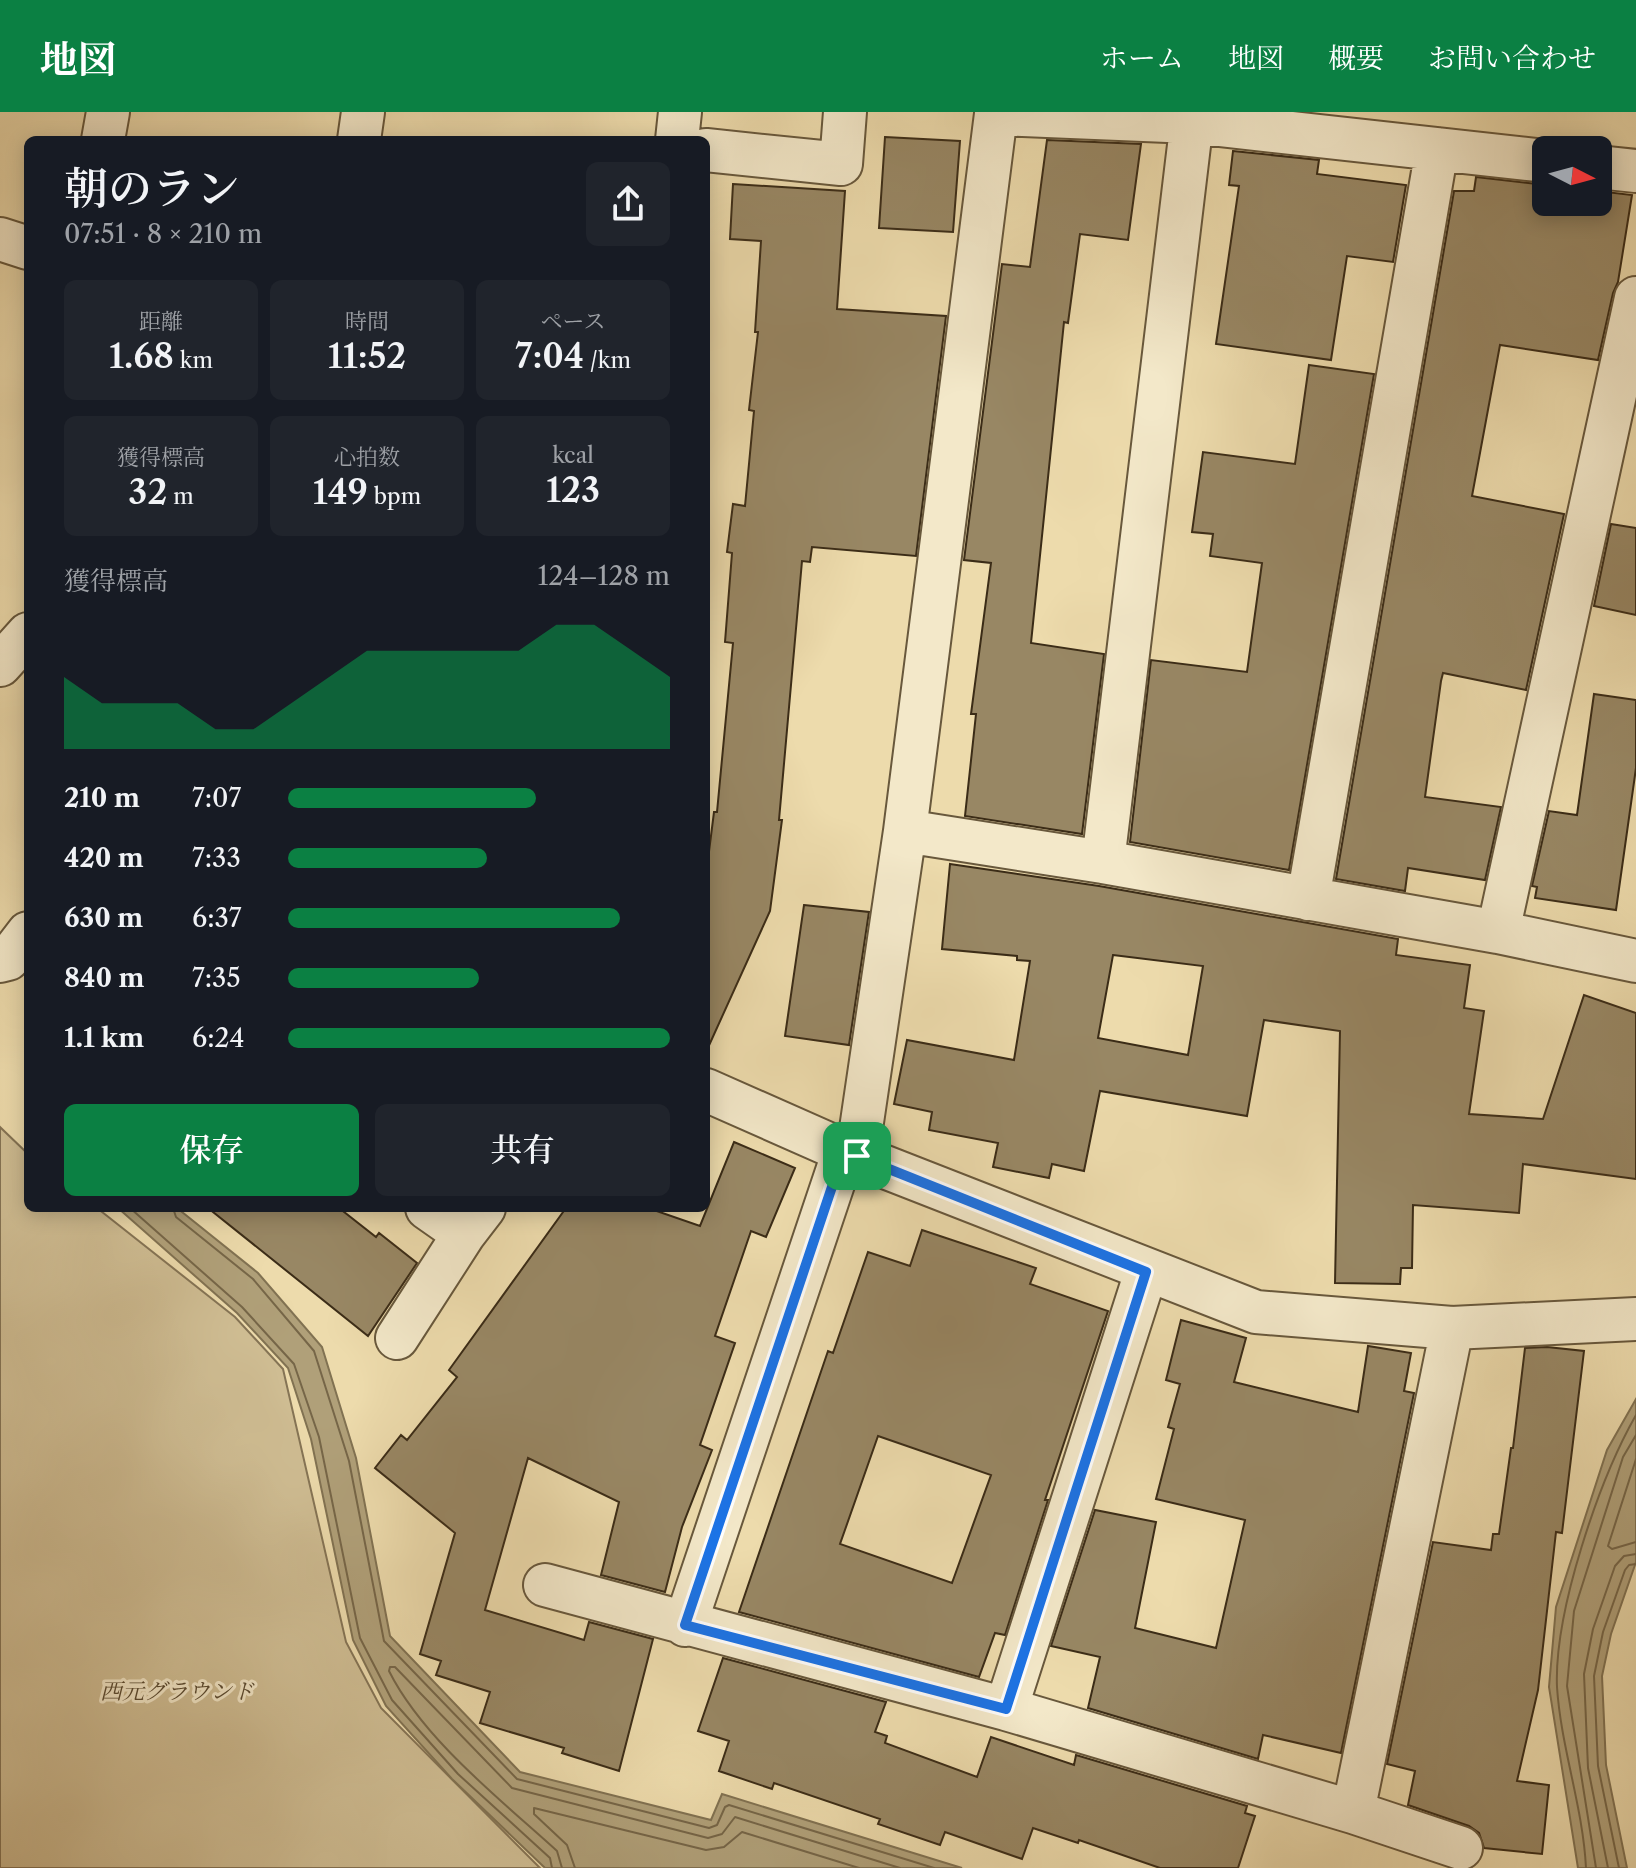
<!DOCTYPE html>
<html lang="ja">
<head>
<meta charset="utf-8">
<style>
	:root { --surface:#171b24; --page:#20242c; --text:#f1f3f6; --muted:#9ea1a6; --accent:#0b8043 }
	body { margin:0; font-family:"Libre Caslon Text","Noto Serif JP",serif; background:var(--page); color:var(--text); height:100vh; display:flex; flex-direction:column; font-size:30px; white-space:nowrap }
	* { box-sizing:border-box; margin:0 }
	p { font-size:26px; color:var(--muted) }
	.icon { flex:none; width:44px; height:44px; fill:none; stroke:currentColor; stroke-width:2; stroke-linecap:round; stroke-linejoin:round }
	.map { position:relative; flex:1; overflow:hidden }
	.details { position:absolute; left:24px; top:24px; width:686px; height:1076px; display:flex; flex-direction:column; background:var(--surface); border-radius:12px; box-shadow:0 4px 20px #0003 }
	.details>* { flex:none }
	.needle { width:52px; rotate:96deg }
	.fabs { position:absolute; left:1532px; top:24px; display:grid; gap:16px }
	.fabs a { display:grid; place-items:center; width:80px; height:80px; border-radius:12px; background:var(--surface); box-shadow:0 4px 20px #0003; font-size:40px }
	.pin { position:absolute; display:grid; place-items:center; width:68px; height:68px; color:#fff; margin:-34px; border-radius:16px; box-shadow:0 4px 12px #0006 }
	.round { display:grid; place-items:center; flex:none; width:84px; height:84px; border-radius:12px; background:var(--page) }
	.headline { display:flex; align-items:center; justify-content:space-between; height:136px; padding:0 40px }
	h1 { font-size:44px; font-weight:600; line-height:60px }
	.stats { display:grid; grid-template-columns:repeat(3,1fr); gap:12px; height:136px; padding:8px 40px }
	.stats div { display:grid; align-content:center; border-radius:12px; background:var(--page); text-align:center }
	.stats b { font-size:34px; font-weight:600 }
	.stats small { font-size:22px; font-weight:400 }
	.stats p { font-size:22px }
	.chart { height:224px; padding:16px 40px }
	.chart p { display:flex; justify-content:space-between }
	.chart svg { width:100%; height:144px; margin-top:8px; fill:var(--accent); opacity:.7 }
	.button { display:flex; gap:16px; margin-top:auto; padding:16px 40px }
	.button a { flex:1; height:92px; border-radius:12px; background:var(--accent); color:#fff; font-size:32px; font-weight:600; line-height:92px; text-align:center }
	.button a+a { background:var(--page); color:var(--text) }
	ul { padding:0 40px; list-style:none; font-size:26px }
	li { display:grid; grid-template-columns:128px 96px 1fr; align-items:center; height:60px }
	li i { height:20px; border-radius:10px; background:var(--accent) }
	header { display:flex; align-items:center; gap:48px; box-sizing:border-box; height:112px; padding:0 40px; background:var(--accent); color:#fff }
	header strong { font-size:38px }
	nav { display:flex; gap:44px; margin-inline-start:auto; font-size:28px }
	.map>svg:first-child { display:block }
</style>
</head>
<body>
<header>
<strong>地図</strong>
<nav><a>ホーム</a><a>地図</a><a>概要</a><a>お問い合わせ</a></nav>
</header>
<div class="map">
<svg width="1636" height="1756" viewBox="0 0 1636 1756">
	<rect width="100%" height="100%" fill="#eddbac"/>
	<filter id="stains"><feTurbulence type="fractalNoise" baseFrequency=".0025" numOctaves="4"/><feColorMatrix values="0 0 0 0 .2 0 0 0 0 .09 0 0 0 0 .02 0 0 0 .5 -.17"/></filter>
	<radialGradient id="worn" r=".72"><stop offset=".6" stop-color="#630" stop-opacity="0"/><stop offset="1" stop-color="#630" stop-opacity=".3"/></radialGradient>
	<path fill="#cfbd93" stroke="#857455" stroke-width="2" d="M 0,1015 L 28,1042 L 28,1096 L 97,1096 L 235,1205 L 283,1257 L 346,1530 L 381,1596 L 540,1756 L 0,1756 Z"/>
	<path fill="#b0a079" stroke="#817252" stroke-width="2" d="M 118,1096 L 177,1096 L 258,1161 L 322,1235 L 356,1346 L 390,1524 L 520,1660 L 711,1708 L 722,1682 L 962,1756 L 545,1756 L 452,1667 L 386,1594 L 353,1528 L 311,1327 L 288,1256 L 237,1201 Z
		M 1636,1287 L 1636,1450 L 1611,1522 L 1602,1564 L 1606,1653 L 1627,1756 L 1578,1756 L 1549,1575 L 1556,1495 L 1607,1338 Z"/>
	<g fill="none" stroke-linecap="round" stroke-linejoin="round">
		<path stroke="#766648" stroke-width="2" d="M 130,1096 L 242,1195 L 294,1252 L 319,1325 L 360,1526 L 392,1588 L 458,1662 L 550,1746 L 552,1756
			M 173,1096 L 176,1105 L 253,1167 L 314,1239 L 349,1349 L 384,1529 L 517,1667 L 709,1716 L 717,1713 L 725,1695 L 729,1693 L 934,1756
			M 1636,1347 L 1608,1434 L 1612,1437 L 1636,1430
			M 562,1756 L 557,1739 C 501,1688 423,1627 389,1559 L 390,1555 L 395,1555 L 512,1676 L 708,1726 L 722,1722 L 735,1705 L 900,1756
			M 575,1756 L 567,1733 L 534,1702 L 534,1696 L 706,1738 L 724,1735 L 742,1720 L 859,1756
			M 1586,1756 C 1583,1695 1561,1636 1557,1575 C 1554,1500 1599,1368 1636,1303
			M 1596,1756 L 1567,1574 L 1574,1499 L 1623,1345 L 1636,1323
			M 1608,1756 L 1588,1656 L 1584,1562 L 1593,1517 L 1615,1454 L 1624,1444 L 1636,1442
			M 1619,1756 L 1598,1654 L 1594,1564 L 1603,1520 L 1625,1458 L 1629,1453 L 1636,1452"/>
	</g>
	<path fill="#988764" stroke="#3b2c17" stroke-width="2" fill-rule="evenodd" d="M 885,25 L 960,29 L 953,120 L 879,116 Z
		M 1047,28 L 1141,32 L 1128,128 L 1080,122 L 1068,211 L 1064,210 L 1031,531 L 1104,542 L 1082,722 L 965,704 L 976,602 L 971,602 L 991,451 L 964,448 L 1002,152 L 1030,155 Z
		M 1233,39 L 1319,48 L 1317,62 L 1406,73 L 1393,150 L 1347,144 L 1331,248 L 1216,232 L 1239,74 L 1229,73 Z
		M 1476,65 L 1546,73 L 1546,90 L 1598,90 L 1598,79 L 1632,83 L 1618,170 L 1613,181 L 1598,248 L 1500,233 L 1472,384 L 1564,402 L 1526,578 L 1443,561 L 1441,569 L 1425,685 L 1501,695 L 1485,768 L 1408,756 L 1405,779 L 1336,767 L 1454,79 L 1474,79 Z
		M 733,72 L 845,79 L 837,197 L 946,204 L 916,444 L 812,435 L 810,450 L 802,449 L 779,708 L 782,708 L 770,799 L 706,940 L 706,763 L 714,700 L 717,700 L 733,531 L 725,530 L 732,441 L 727,440 L 733,392 L 745,394 L 754,299 L 749,298 L 758,220 L 755,220 L 761,129 L 730,127 Z
		M 1309,253 L 1374,262 L 1289,758 L 1130,730 L 1151,548 L 1247,560 L 1262,451 L 1210,444 L 1213,422 L 1192,420 L 1203,340 L 1295,352 Z
		M 1611,412 L 1636,416 L 1636,503 L 1594,494 Z
		M 1594,582 L 1636,588 L 1636,656 L 1616,798 L 1535,786 L 1537,775 L 1532,774 L 1549,699 L 1577,703 Z
		M 950,752 L 1099,774 L 1398,827 L 1396,843 L 1470,853 L 1464,896 L 1484,899 L 1469,1002 L 1543,1007 L 1584,883 L 1636,901 L 1636,1067 L 1523,1052 L 1519,1101 L 1413,1093 L 1412,1156 L 1401,1156 L 1400,1172 L 1335,1171 L 1340,919 L 1264,908 L 1247,1004 L 1100,979 L 1084,1059 L 1052,1052 L 1049,1066 L 993,1055 L 998,1031 L 929,1018 L 932,1000 L 894,992 L 907,928 L 1014,948 L 1030,849 L 1017,848 L 1017,844 L 942,837 ZM 1113,843 L 1203,854 L 1188,943 L 1098,926 Z
		M 804,793 L 869,800 L 849,933 L 785,924 Z
		M 734,1030 L 795,1056 L 766,1125 L 751,1119 L 715,1224 L 735,1231 L 700,1333 L 712,1338 L 682,1415 L 665,1480 L 601,1463 L 619,1390 L 528,1346 L 485,1498 L 584,1528 L 589,1510 L 653,1527 L 619,1659 L 562,1641 L 564,1636 L 480,1611 L 490,1580 L 436,1563 L 441,1549 L 420,1542 L 455,1421 L 375,1356 L 401,1323 L 407,1328 L 457,1265 L 449,1258 L 566,1096 L 648,1096 L 700,1114 Z
		M 208,1096 L 339,1096 L 376,1125 L 379,1121 L 417,1151 L 368,1224 Z
		M 922,1118 L 1036,1156 L 1030,1172 L 1108,1199 L 1045,1388 L 1048,1388 L 1005,1523 L 995,1521 L 979,1565 L 739,1500 L 828,1239 L 833,1241 L 868,1140 L 910,1154 ZM 878,1324 L 991,1363 L 952,1471 L 840,1432 Z
		M 1181,1208 L 1246,1226 L 1234,1270 L 1358,1300 L 1368,1234 L 1411,1241 L 1404,1279 L 1414,1281 L 1341,1641 L 1263,1623 L 1258,1647 L 1088,1596 L 1100,1545 L 1051,1534 L 1095,1398 L 1156,1410 L 1135,1516 L 1216,1536 L 1245,1408 L 1156,1387 L 1174,1317 L 1168,1315 L 1180,1272 L 1166,1268 Z
		M 1547,1235 L 1584,1239 L 1562,1421 L 1556,1420 L 1538,1578 L 1517,1669 L 1549,1673 L 1542,1742 L 1484,1736 L 1479,1721 L 1469,1714 L 1408,1693 L 1415,1659 L 1387,1652 L 1433,1430 L 1491,1438 L 1493,1422 L 1499,1422 L 1511,1336 L 1513,1336 L 1525,1236 Z
		M 723,1546 L 886,1590 L 875,1620 L 887,1624 L 885,1631 L 977,1665 L 991,1625 L 1074,1653 L 1076,1643 L 1247,1694 L 1245,1701 L 1255,1704 L 1238,1756 L 1160,1756 L 1079,1728 L 1078,1731 L 1033,1716 L 1022,1747 L 945,1720 L 940,1733 L 878,1712 L 880,1707 L 774,1671 L 772,1677 L 719,1659 L 729,1629 L 698,1619 Z"/>
	<g fill="none" stroke-linecap="round" stroke-linejoin="round">
		<defs>
			<path id="minor" d="M 1193,0 L 1103,750 L 1498,820 L 1636,849
				M 103,28 L 108,0
				M 359,28 L 363,0
				M 677,28 L 680,0
				M 706,38 L 841,52 L 845,0
				M 1598,55 L 1636,59
				M 0,127 L 28,136
				M 0,553 L 28,522
				M 905,719 L 1103,750
				M 1308,787 L 1437,37
				M 1498,820 L 1636,186
				M 0,849 L 8,847 L 28,821
				M 706,978 L 844,1039 L 1256,1200 L 1452,1216 L 1636,1207
				M 857,1044 L 905,719 L 996,2 L 1192,10 L 1546,49
				M 427,1096 L 464,1122 L 484,1096
				M 397,1226 L 464,1122
				M 545,1473 L 1006,1597 L 1353,1700 L 1461,1736
				M 685,1513 L 844,1039
				M 1006,1597 L 1146,1160
				M 1353,1700 L 1452,1216"/>
		</defs>
		<use href="#minor" stroke="#68583c" stroke-width="46"/>
		<use href="#minor" stroke="#f3e8c9" stroke-width="42"/>
	</g>
	<g fill="none" stroke-linecap="round" stroke-linejoin="round">
		<defs>
			<path id="route" d="M 844,1039 L 1146,1160 L 1006,1597 L 685,1513 Z"/>
		</defs>
		<use href="#route" stroke="#fff" stroke-width="16"/>
		<use href="#route" stroke="#1a73e8" stroke-width="10"/>
	</g>
	<g text-anchor="middle" stroke-width="6" stroke-linejoin="round" paint-order="stroke">
		<g font-size="22" font-style="italic" fill="#594930" stroke="#f3e8c9">
			<text x="177" y="1587">西元グラウンド</text>
		</g>
	</g>
	<rect width="100%" height="100%" filter="url(#stains)"/>
	<rect width="100%" height="100%" fill="url(#worn)"/>
</svg>
<div class="fabs">
<a><svg class="needle" viewBox="-14 -14 28 28"><path d="M0-13l5 13h-10z" fill="#e53935"/><path d="M0 13l5-13h-10z" fill="#9ea1a6"/></svg></a>
</div>
<div class="pin" style="left:857px;top:1044px;background:#1e9e55"><svg class="icon" aria-label="arrive" viewBox="0 0 24 24"><path d="M6 21V4h12l-3 4 3 4H6"/></svg></div>
<section class="details">
<div class="headline"><div><h1>朝のラン</h1><p>07:51 · 8 × 210 m</p></div><a class="round"><svg class="icon" aria-label="share" viewBox="0 0 24 24"><path d="M12 15V3M7 8l5-5 5 5M5 13v7h14v-7"/></svg></a></div>
<div class="stats">
<div><p>距離</p><b>1.68<small> km</small></b></div>
<div><p>時間</p><b>11:52</b></div>
<div><p>ペース</p><b>7:04<small> /km</small></b></div>
</div>
<div class="stats">
<div><p>獲得標高</p><b>32<small> m</small></b></div>
<div><p>心拍数</p><b>149<small> bpm</small></b></div>
<div><p>kcal</p><b>123</b></div>
</div>
<div class="chart"><p><span>獲得標高</span>124–128 m</p>
<svg viewBox="0 0 160 44" preserveAspectRatio="none"><path d="M0 44V22L10 30L20 30L30 30L40 38L50 38L60 30L70 22L80 14L90 14L100 14L110 14L120 14L130 6L140 6L150 14L160 22V44z"/></svg>
</div>
<ul>
<li><b>210 m</b>7:07<i style="width:65%"></i></li>
<li><b>420 m</b>7:33<i style="width:52%"></i></li>
<li><b>630 m</b>6:37<i style="width:87%"></i></li>
<li><b>840 m</b>7:35<i style="width:50%"></i></li>
<li><b>1.1 km</b>6:24<i style="width:100%"></i></li>
</ul>
<div class="button"><a>保存</a><a>共有</a></div>
</section>
</div>
</body>
</html>
